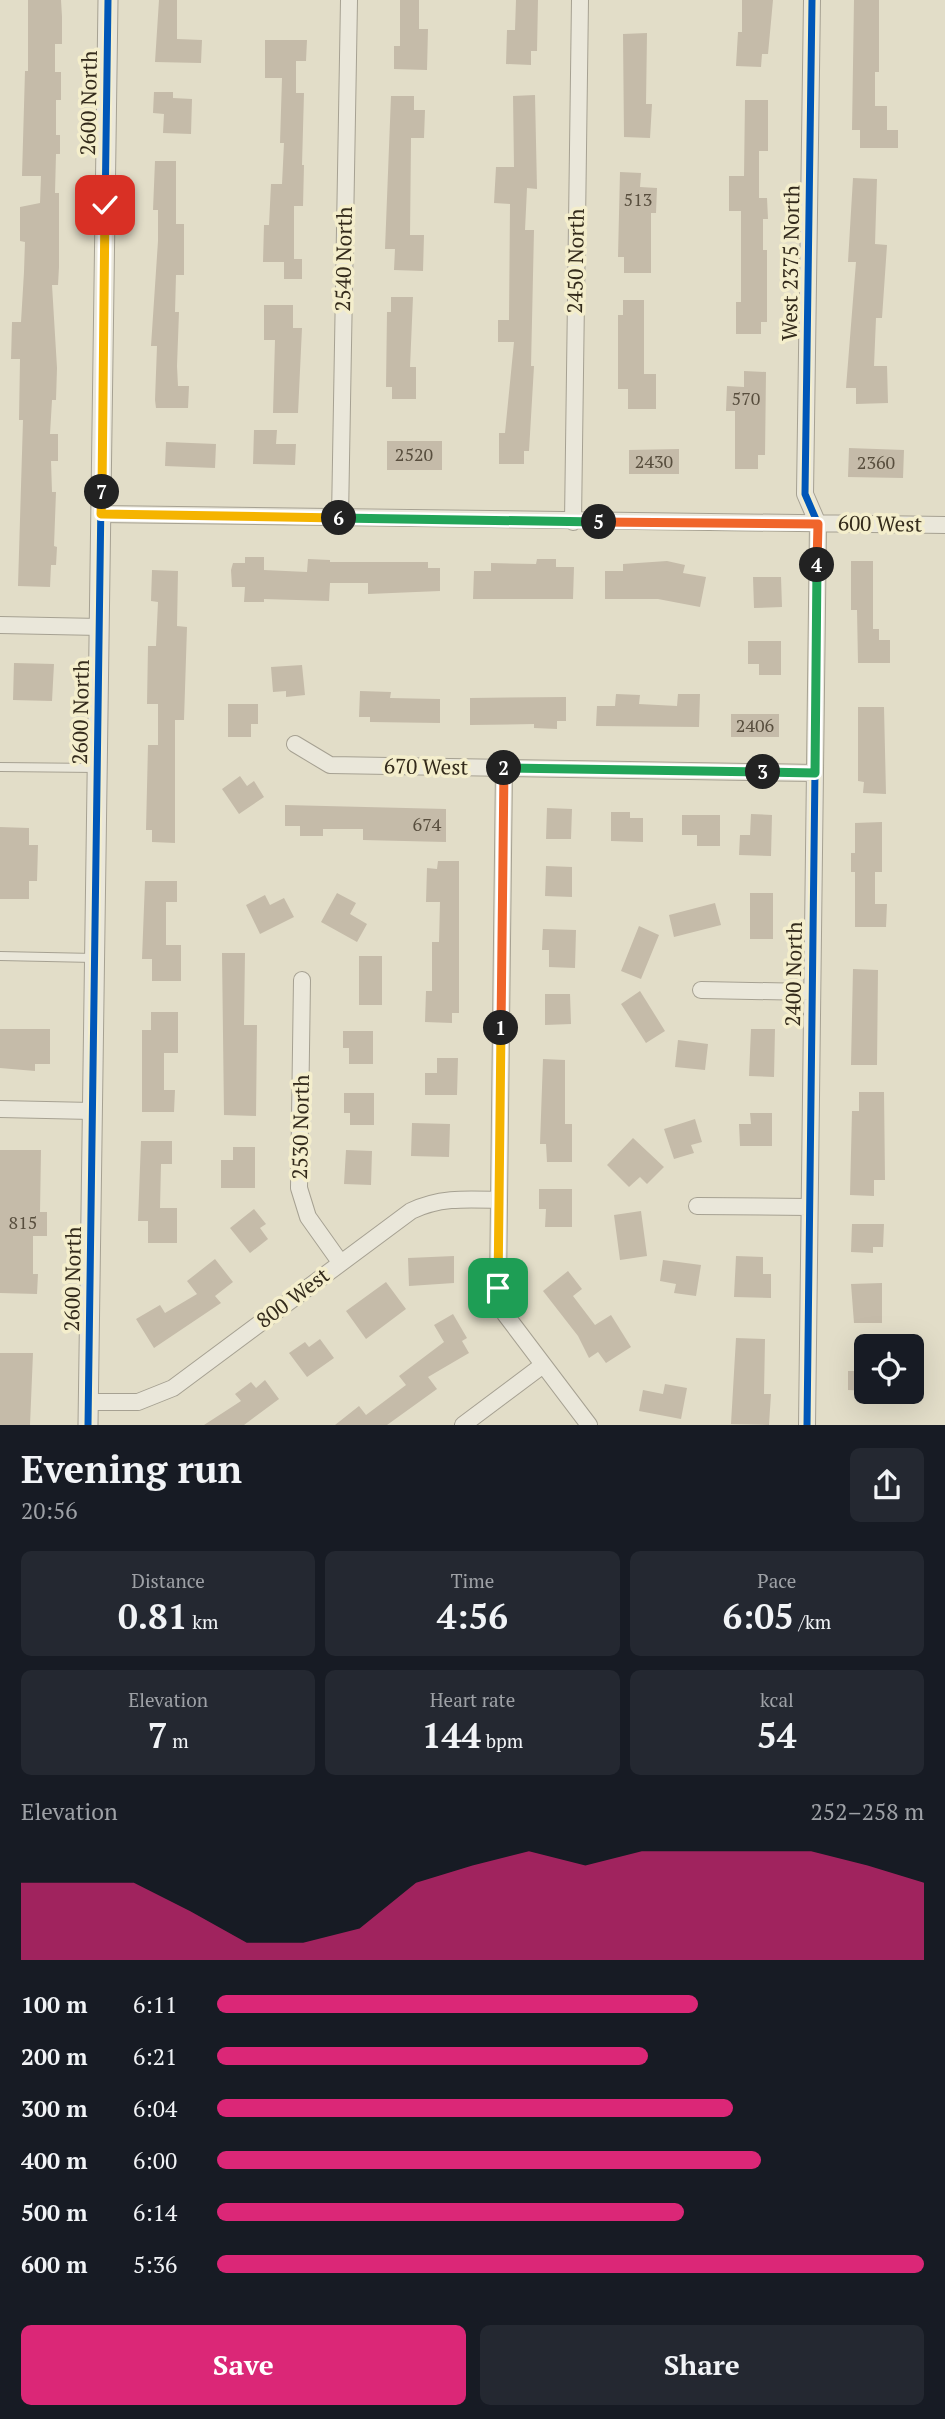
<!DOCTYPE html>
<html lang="en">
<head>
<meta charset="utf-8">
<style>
	:root { --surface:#171b24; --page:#242831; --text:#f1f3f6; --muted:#9ea1a6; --accent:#db2777 }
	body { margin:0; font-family:"PT Serif",serif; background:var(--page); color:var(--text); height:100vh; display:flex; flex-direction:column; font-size:26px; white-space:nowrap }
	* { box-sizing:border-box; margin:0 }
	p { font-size:23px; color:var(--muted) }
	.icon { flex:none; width:38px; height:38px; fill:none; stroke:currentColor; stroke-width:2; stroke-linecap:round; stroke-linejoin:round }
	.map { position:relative; height:1425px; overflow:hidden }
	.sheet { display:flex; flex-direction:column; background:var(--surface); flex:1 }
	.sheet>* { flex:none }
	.fabs { position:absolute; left:854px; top:1334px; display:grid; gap:14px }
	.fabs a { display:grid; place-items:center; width:70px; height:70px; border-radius:10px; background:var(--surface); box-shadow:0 7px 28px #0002; font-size:35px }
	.pin { position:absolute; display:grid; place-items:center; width:60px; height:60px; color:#fff; margin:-30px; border-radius:14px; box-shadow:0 4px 10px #0006 }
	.km { position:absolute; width:35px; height:35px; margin:-18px; border-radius:50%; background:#222; color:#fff; font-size:19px; line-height:35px; text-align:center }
	.round { display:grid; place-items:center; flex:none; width:74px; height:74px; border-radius:10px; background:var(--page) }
	.summary { display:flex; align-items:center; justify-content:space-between; height:119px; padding:0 21px }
	h1 { font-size:38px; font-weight:700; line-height:52px }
	.metrics { display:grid; grid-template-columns:repeat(3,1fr); gap:10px; height:119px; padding:7px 21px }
	.metrics div { display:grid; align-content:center; border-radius:10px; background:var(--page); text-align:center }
	.metrics b { font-size:35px; font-weight:700 }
	.metrics small { font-size:19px; font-weight:400 }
	.metrics p { font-size:19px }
	.chart { height:196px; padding:14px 21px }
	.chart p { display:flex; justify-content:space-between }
	.chart svg { width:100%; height:126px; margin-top:7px; fill:var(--accent); opacity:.7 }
	.button { display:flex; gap:14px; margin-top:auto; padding:14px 21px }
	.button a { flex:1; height:80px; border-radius:10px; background:var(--accent); color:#fff; font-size:28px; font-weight:700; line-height:80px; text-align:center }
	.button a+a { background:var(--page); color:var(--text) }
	ul { padding:0 21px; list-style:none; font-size:23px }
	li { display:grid; grid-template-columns:112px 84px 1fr; align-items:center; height:52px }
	li i { height:18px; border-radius:9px; background:var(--accent) }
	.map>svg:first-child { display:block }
</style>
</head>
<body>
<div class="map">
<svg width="945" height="1425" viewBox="0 0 945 1425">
	<rect width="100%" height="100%" fill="#e2ddc8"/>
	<path fill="#c5bba9" d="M 28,0 L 61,0 L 62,17 L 62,44 L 55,44 L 55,72 L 61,72 L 61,100 L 56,100 L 56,135 L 60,135 L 60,154 L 56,154 L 55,193 L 59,193 L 59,267 L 58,285 L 52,285 L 57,368 L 56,400 L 52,400 L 50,434 L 58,434 L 58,461 L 51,461 L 52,492 L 56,492 L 54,546 L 57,547 L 56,565 L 51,565 L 50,587 L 18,586 L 23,420 L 19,420 L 20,359 L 11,359 L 12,322 L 21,322 L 24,272 L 25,242 L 20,241 L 20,207 L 40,203 L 41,176 L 22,176 L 25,71 L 28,71 Z
		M 159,0 L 177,0 L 177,39 L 202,40 L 201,63 L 155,62 Z
		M 400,0 L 419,0 L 419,29 L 428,29 L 427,70 L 394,69 L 394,46 L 400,46 Z
		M 516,0 L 538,0 L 537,51 L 531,51 L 531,65 L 506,64 L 507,30 L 515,30 Z
		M 742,0 L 773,0 L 768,54 L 762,54 L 761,67 L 736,66 L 738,32 L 742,32 Z
		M 854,0 L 879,0 L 879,72 L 875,72 L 875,106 L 887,106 L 887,130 L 898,130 L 898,148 L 860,148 L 860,130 L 852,130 Z
		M 647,33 L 646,104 L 652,104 L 650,138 L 624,137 L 623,34 Z
		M 265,40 L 307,40 L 306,61 L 296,61 L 296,93 L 304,93 L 302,165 L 304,165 L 303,206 L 294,206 L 294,259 L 302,259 L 302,279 L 284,279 L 284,262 L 263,262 L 264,225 L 269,225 L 271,184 L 282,184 L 284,143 L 280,143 L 282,78 L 265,78 Z
		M 154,92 L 173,92 L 173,98 L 192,99 L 191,134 L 163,133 L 164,114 L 153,113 Z
		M 535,95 L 537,189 L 527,188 L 525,230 L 534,230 L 531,366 L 534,366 L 529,451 L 524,451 L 524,464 L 499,464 L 499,433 L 505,433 L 514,342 L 498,342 L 498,320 L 509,320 L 510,204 L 494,203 L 496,167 L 514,167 L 513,96 Z
		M 391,96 L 414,96 L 414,110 L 425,110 L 424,138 L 411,138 L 410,235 L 424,235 L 423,271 L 394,270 L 395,249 L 385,249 Z
		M 745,100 L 768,100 L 768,151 L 759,151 L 759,198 L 767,198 L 768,219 L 763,219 L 763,250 L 767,250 L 767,322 L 761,322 L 761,334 L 736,334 L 736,302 L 741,302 L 741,211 L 729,211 L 729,176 L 744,176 Z
		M 155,161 L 176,161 L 176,224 L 184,224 L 184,275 L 176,275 L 175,312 L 179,312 L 177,366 L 178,386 L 189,386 L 188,408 L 156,408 L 155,400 L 157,346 L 151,346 L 158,241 L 158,210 L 153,210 Z
		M 620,172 L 641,173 L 640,187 L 657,188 L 656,213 L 651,213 L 651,273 L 624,273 L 624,257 L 618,257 Z
		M 853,178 L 877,179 L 875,244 L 887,245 L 882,318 L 876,318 L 874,366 L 887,366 L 888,403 L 856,404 L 856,388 L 846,388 L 856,262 L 848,262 Z
		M 391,297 L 413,297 L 410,367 L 416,367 L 416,399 L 392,399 L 392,387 L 386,387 L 387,312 L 391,312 Z
		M 623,300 L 644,300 L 644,374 L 656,374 L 656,409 L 628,409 L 628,389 L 618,389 L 618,315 L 623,315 Z
		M 264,305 L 293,305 L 293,328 L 302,328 L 298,413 L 273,413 L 275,340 L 264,340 Z
		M 744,371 L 766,372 L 765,455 L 758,455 L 758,469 L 735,469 L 735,411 L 726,411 L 727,386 L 744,387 Z
		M 254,430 L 277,430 L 276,444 L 296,444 L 295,465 L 253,464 Z
		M 387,441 L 442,441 L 442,470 L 387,470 Z
		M 166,442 L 216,444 L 215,468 L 165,466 Z
		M 849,448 L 904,450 L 903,478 L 848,477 Z
		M 679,449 L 679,474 L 629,474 L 629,450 Z
		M 245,557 L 264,557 L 264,570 L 307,572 L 308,559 L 330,560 L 330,562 L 428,562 L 428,568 L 440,568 L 440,591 L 368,594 L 368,583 L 330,583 L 329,601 L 264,599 L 264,602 L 244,602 L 245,587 L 232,587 L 231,570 L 233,563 L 245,563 Z
		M 537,559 L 556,559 L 556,567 L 574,567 L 573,599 L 473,599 L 474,571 L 491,571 L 491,563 L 536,564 Z
		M 667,561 L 685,565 L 683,573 L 706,577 L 700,607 L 658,599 L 605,599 L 605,571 L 623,571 L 623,564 Z
		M 851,561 L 873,561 L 873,629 L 879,629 L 879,640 L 890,640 L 890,663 L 858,663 L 857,610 L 851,610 Z
		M 152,570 L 178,571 L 177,626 L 187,627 L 184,720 L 175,720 L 175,843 L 152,842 L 152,830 L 146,830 L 148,745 L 158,745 L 158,704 L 147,704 L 148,646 L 156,646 L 158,602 L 151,601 Z
		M 753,577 L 781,577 L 782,607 L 754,608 Z
		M 748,641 L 781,641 L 781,675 L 759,675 L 759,664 L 748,664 Z
		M 14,663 L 54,664 L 52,701 L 13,700 Z
		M 302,665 L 305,695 L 286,697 L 286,691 L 273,692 L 271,667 Z
		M 360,691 L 391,692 L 390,698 L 440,699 L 440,723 L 370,722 L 370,717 L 359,717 Z
		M 616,694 L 640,695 L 639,704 L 677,706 L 678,694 L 700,694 L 699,727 L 596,726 L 597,706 L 615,706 Z
		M 566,697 L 566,721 L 557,721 L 557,729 L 534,728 L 534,724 L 470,725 L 470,698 Z
		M 228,704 L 258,704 L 258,724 L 251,724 L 251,737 L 228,737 Z
		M 858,707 L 884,707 L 886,794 L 863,793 L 864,782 L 858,781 Z
		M 731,714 L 779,714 L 779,737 L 731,737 Z
		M 240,776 L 247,786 L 254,781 L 264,797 L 239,814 L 222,789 Z
		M 285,805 L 446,809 L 446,842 L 363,840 L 363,829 L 323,829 L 323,836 L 300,836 L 300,826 L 285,826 Z
		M 547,808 L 572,809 L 571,839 L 546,839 Z
		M 611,812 L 630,812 L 630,818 L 643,818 L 643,842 L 611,841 Z
		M 751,814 L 772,815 L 771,856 L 739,855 L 740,835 L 750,835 Z
		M 682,815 L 720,815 L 720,846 L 697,846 L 697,835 L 682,835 Z
		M 882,822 L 882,872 L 875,872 L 875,904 L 887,904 L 886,927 L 855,927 L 855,872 L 851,872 L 851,853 L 855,853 L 855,823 Z
		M 0,827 L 29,828 L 29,845 L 38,845 L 37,881 L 29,881 L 29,899 L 0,899 Z
		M 438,861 L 459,861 L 459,1013 L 452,1013 L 452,1023 L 425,1022 L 426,991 L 432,991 L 432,942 L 439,942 L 440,902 L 426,902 L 427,868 L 437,869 Z
		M 546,866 L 572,867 L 572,897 L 545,896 Z
		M 145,881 L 177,881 L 177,902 L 166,902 L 166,945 L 181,945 L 181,981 L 152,981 L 152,959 L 142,959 Z
		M 337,893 L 356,903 L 350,914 L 367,924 L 357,942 L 321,922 Z
		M 750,893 L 773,893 L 773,939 L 750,939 Z
		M 265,895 L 270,905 L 284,898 L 294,917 L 260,934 L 246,905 Z
		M 715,903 L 721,925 L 674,937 L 669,915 Z
		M 639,926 L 659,935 L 641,979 L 621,971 Z
		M 543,929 L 576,930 L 575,968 L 549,967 L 549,950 L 542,950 Z
		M 222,953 L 245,953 L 244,1025 L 257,1025 L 256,1116 L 224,1115 Z
		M 359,956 L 382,956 L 382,1005 L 359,1005 Z
		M 853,969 L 878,970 L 877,1065 L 851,1065 Z
		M 640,991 L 665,1031 L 646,1043 L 621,1004 Z
		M 545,994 L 570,994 L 571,1024 L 545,1025 Z
		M 151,1012 L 178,1012 L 178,1053 L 164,1053 L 164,1090 L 175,1090 L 174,1112 L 142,1112 L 142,1030 L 151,1030 Z
		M 0,1029 L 50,1029 L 50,1064 L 35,1064 L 35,1071 L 0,1068 Z
		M 751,1029 L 775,1029 L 774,1077 L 749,1076 Z
		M 343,1031 L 373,1031 L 373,1064 L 349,1064 L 349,1048 L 343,1048 Z
		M 678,1040 L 708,1044 L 705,1070 L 675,1067 Z
		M 437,1058 L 458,1058 L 457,1095 L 425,1095 L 425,1073 L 437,1073 Z
		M 543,1059 L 565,1060 L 565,1124 L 572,1124 L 572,1162 L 547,1162 L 546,1144 L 540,1144 Z
		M 859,1092 L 884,1092 L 885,1180 L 874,1180 L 874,1196 L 850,1195 L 852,1111 L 859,1111 Z
		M 344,1093 L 374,1093 L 374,1125 L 350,1125 L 350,1113 L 344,1113 Z
		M 750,1113 L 772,1113 L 772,1146 L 740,1146 L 739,1124 L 751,1124 Z
		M 695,1119 L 702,1142 L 691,1145 L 694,1153 L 674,1159 L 664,1129 Z
		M 412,1123 L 450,1124 L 449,1157 L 411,1156 Z
		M 633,1138 L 664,1167 L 647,1184 L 640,1177 L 629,1187 L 607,1165 Z
		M 141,1141 L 172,1141 L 172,1164 L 161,1164 L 160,1208 L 177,1208 L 177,1243 L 148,1243 L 148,1221 L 138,1221 Z
		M 233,1147 L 255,1147 L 255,1188 L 221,1188 L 221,1160 L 233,1160 Z
		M 0,1150 L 41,1150 L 40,1212 L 47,1212 L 47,1236 L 33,1236 L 33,1274 L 38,1274 L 37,1294 L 0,1293 Z
		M 346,1150 L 372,1151 L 371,1185 L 344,1184 Z
		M 539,1189 L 572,1189 L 572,1227 L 545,1227 L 546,1209 L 539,1209 Z
		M 254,1209 L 266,1224 L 260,1228 L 268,1239 L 250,1253 L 230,1228 Z
		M 641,1211 L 647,1256 L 620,1260 L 614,1215 Z
		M 852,1224 L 884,1224 L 883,1247 L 873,1247 L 873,1253 L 851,1252 Z
		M 454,1256 L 454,1283 L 409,1286 L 408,1258 Z
		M 736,1256 L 763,1257 L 763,1274 L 771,1274 L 771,1298 L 734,1297 Z
		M 215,1259 L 233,1282 L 215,1296 L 221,1303 L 154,1348 L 136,1319 L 160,1305 L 165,1313 L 197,1294 L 187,1281 Z
		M 663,1260 L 701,1265 L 696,1296 L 674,1293 L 676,1284 L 660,1281 Z
		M 568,1271 L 582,1289 L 573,1296 L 595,1325 L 611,1315 L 631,1347 L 606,1363 L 598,1352 L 589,1358 L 578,1336 L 543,1291 Z
		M 386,1282 L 406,1309 L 366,1339 L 346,1311 Z
		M 882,1283 L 882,1323 L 854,1323 L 851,1284 Z
		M 453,1314 L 467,1338 L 462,1341 L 469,1353 L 428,1377 L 437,1389 L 387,1425 L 335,1425 L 359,1406 L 366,1415 L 406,1385 L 399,1376 L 444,1342 L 434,1325 Z
		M 736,1338 L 765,1339 L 764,1394 L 771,1394 L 769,1425 L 731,1424 Z
		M 320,1339 L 334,1358 L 307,1377 L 289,1353 L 305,1342 L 309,1347 Z
		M 0,1353 L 33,1353 L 30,1425 L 0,1425 Z
		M 848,1371 L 866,1371 L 866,1391 L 848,1390 Z
		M 265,1380 L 279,1399 L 244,1425 L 204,1425 L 241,1401 L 235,1394 L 251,1382 L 256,1388 Z
		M 665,1384 L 687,1388 L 681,1419 L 639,1411 L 643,1390 L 663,1394 Z"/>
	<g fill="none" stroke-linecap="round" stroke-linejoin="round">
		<defs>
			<path id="service" d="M 0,767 L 97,768
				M 0,956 L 94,958"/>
			<path id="minor" d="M 101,514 L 945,525
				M 340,518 L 349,0
				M 573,522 L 580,0
				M 0,625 L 100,627
				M 295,744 L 330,765 L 815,773
				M 504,768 L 498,1288 L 505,1314 L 589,1425
				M 302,980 L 299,1188 L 308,1217 L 340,1262
				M 701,990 L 811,992
				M 0,1109 L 92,1111
				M 697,1206 L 809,1207
				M 89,1402 L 138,1402 L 173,1388 L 411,1211 C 440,1197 467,1199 499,1200
				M 463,1425 L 543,1365
				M 807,1425 L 818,524 L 805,494 L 812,0"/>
			<path id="tertiary" d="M 88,1425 L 108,0"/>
		</defs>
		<use href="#service" stroke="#a6a192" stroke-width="10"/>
		<use href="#minor" stroke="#a6a192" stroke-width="18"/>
		<use href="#tertiary" stroke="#a6a192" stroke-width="21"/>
		<use href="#service" stroke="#eae7da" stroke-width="8"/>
		<use href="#minor" stroke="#eae7da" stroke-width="16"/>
		<use href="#tertiary" stroke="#eae7da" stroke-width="19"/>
		<defs>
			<path id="cycleway" d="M 88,1425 L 108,0
				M 807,1425 L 818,524 L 805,494 L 812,0"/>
		</defs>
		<use href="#cycleway" stroke="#f4eecc" stroke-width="11"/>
		<use href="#cycleway" stroke="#0057b8" stroke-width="7"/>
	</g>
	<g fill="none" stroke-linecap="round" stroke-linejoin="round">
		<defs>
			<path id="split-1" d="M 498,1288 L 501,1028"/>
			<path id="split-2" d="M 501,1028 L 504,768"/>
			<path id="split-3" d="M 504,768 L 763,772"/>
			<path id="split-4" d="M 763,772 L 815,773 L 817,565"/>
			<path id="split-5" d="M 599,522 L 818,524 L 817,565"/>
			<path id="split-6" d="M 339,518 L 599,522"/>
			<path id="split-7" d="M 102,492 L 101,514 L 339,518"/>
			<path id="split-8" d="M 102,492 L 105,205"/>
		</defs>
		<use href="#split-1" stroke="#fff" stroke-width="14"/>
		<use href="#split-2" stroke="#fff" stroke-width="14"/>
		<use href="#split-3" stroke="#fff" stroke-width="14"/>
		<use href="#split-4" stroke="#fff" stroke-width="14"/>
		<use href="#split-5" stroke="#fff" stroke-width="14"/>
		<use href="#split-6" stroke="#fff" stroke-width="14"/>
		<use href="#split-7" stroke="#fff" stroke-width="14"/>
		<use href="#split-8" stroke="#fff" stroke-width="14"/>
		<use href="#split-1" stroke="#f5b400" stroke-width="9"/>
		<use href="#split-2" stroke="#f0652b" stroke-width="9"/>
		<use href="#split-3" stroke="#22a559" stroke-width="9"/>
		<use href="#split-4" stroke="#22a559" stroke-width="9"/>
		<use href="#split-5" stroke="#f0652b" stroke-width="9"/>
		<use href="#split-6" stroke="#22a559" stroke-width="9"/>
		<use href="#split-7" stroke="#f5b400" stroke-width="9"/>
		<use href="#split-8" stroke="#f5b400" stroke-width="9"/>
	</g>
	<g text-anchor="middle" stroke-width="7" stroke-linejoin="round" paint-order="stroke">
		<g font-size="18" fill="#584e3e">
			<text x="638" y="206">513</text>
			<text x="746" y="405">570</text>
			<text x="414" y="461">2520</text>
			<text x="654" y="468">2430</text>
			<text x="876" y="469">2360</text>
			<text x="755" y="732">2406</text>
			<text x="427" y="831">674</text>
			<text x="23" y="1229">815</text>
		</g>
		<g font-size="21" fill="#332a1b" stroke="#f4eecc">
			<text transform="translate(89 103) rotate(-89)" y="7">2600 North</text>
			<text transform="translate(344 259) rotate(-89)" y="7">2540 North</text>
			<text transform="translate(576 261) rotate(-89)" y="7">2450 North</text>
			<text transform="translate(791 263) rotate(-89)" y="7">West 2375 North</text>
			<text transform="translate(880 524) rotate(1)" y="7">600 West</text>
			<text transform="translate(81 712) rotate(-89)" y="7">2600 North</text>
			<text transform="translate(426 767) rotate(1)" y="7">670 West</text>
			<text transform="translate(794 974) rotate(-89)" y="7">2400 North</text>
			<text transform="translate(301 1127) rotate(-89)" y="7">2530 North</text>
			<text transform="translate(73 1279) rotate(-89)" y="7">2600 North</text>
			<text transform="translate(293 1298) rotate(-37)" y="7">800 West</text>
		</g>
	</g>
</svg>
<div class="fabs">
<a><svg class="icon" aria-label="locate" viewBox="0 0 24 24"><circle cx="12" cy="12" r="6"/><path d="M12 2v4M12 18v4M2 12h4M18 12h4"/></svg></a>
</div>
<div class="pin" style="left:498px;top:1288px;background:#1e9e55"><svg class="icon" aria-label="arrive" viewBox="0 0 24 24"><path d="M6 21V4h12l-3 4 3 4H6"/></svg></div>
<div class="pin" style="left:105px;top:205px;background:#d93025"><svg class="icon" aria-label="check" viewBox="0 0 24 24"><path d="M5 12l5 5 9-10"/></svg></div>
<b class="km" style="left:501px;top:1028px">1</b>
<b class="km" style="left:504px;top:768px">2</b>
<b class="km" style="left:763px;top:772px">3</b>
<b class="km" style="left:817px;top:565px">4</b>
<b class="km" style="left:599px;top:522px">5</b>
<b class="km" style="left:339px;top:518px">6</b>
<b class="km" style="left:102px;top:492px">7</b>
</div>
<section class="sheet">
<div class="summary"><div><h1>Evening run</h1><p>20:56</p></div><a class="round"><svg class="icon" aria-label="share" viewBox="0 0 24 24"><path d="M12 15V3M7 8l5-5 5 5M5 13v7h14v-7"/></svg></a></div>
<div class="metrics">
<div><p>Distance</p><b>0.81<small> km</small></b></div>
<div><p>Time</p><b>4:56</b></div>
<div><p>Pace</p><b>6:05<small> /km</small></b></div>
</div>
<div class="metrics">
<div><p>Elevation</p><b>7<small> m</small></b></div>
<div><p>Heart rate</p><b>144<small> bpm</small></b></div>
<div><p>kcal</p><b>54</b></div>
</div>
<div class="chart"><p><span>Elevation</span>252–258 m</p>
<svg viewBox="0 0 160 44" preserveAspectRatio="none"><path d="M0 44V17L10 17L20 17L30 27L40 38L50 38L60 33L70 17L80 11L90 6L100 11L110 6L120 6L130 6L140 6L150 11L160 17V44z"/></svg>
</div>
<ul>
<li><b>100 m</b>6:11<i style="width:68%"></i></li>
<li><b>200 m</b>6:21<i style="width:61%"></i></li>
<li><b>300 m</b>6:04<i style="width:73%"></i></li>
<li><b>400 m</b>6:00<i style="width:77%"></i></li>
<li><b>500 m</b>6:14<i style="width:66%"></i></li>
<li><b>600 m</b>5:36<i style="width:100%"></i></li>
</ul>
<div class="button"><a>Save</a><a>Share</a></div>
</section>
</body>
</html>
